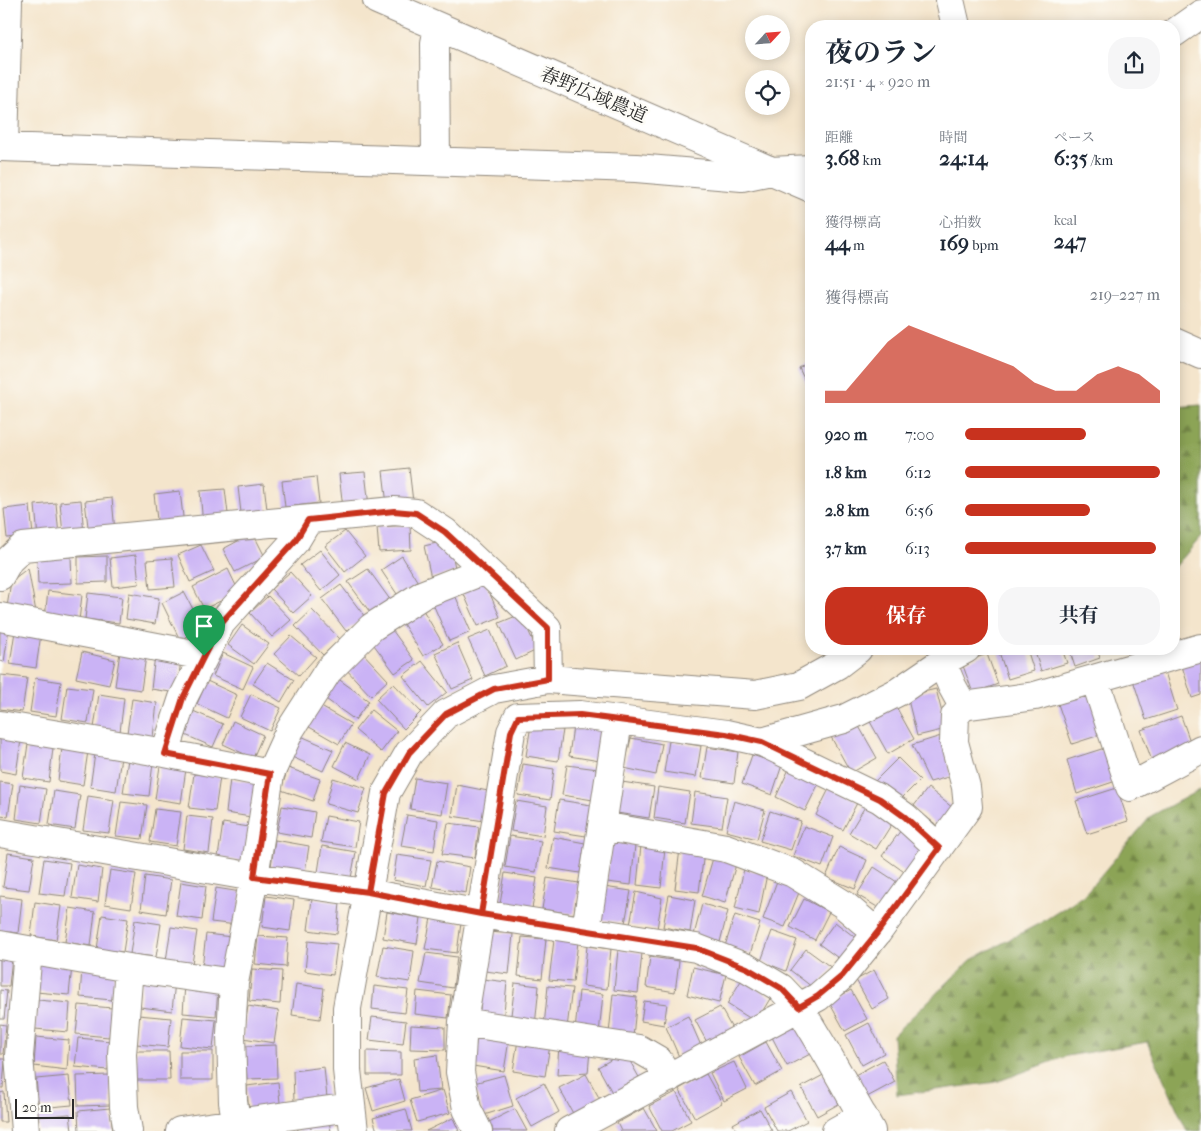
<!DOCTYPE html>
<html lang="ja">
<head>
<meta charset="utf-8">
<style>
	:root { --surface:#fff; --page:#f6f6f7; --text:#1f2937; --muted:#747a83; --accent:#c8321e }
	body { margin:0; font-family:"IM FELL French Canon","Noto Serif JP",serif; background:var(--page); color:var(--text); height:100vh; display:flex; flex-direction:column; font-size:19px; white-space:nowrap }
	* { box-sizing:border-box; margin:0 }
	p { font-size:16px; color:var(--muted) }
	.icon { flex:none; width:28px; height:28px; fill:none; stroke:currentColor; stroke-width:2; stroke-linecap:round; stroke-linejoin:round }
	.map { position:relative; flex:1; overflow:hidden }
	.sheet { position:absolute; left:805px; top:20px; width:375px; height:635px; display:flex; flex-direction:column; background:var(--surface); border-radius:20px; box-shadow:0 2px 12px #0003 }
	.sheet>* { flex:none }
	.needle { width:32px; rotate:64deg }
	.controls { position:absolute; left:745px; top:15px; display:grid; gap:10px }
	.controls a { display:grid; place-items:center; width:45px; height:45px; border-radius:50%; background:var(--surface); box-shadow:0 2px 12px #0003; font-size:25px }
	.scale { position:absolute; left:15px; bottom:12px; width:59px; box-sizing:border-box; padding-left:5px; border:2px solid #2b2b2b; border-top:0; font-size:14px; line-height:18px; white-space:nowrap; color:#2b2b2b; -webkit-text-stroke:4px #fdfcf7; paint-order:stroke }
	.pin { position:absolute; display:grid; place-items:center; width:42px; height:42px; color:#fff; margin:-51px -21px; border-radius:50% 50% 50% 0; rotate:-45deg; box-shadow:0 0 5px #0007 }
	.pin .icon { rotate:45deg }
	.round { display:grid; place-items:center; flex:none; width:52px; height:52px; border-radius:20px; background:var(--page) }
	.overview { display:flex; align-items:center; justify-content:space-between; height:85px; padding:0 20px }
	h1 { font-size:28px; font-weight:700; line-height:38px }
	.metrics { display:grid; grid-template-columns:repeat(3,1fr); gap:8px; height:85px; padding:5px 20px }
	.metrics div { display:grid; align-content:center }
	.metrics b { font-size:21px; font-weight:700 }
	.metrics small { font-size:14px; font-weight:400 }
	.metrics p { font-size:14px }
	.chart { height:140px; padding:10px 20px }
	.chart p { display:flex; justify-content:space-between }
	.chart svg { width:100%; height:90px; margin-top:5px; fill:var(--accent); opacity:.7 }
	.action { display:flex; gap:10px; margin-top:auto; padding:10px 20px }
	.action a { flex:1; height:58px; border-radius:20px; background:var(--accent); color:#fff; font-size:20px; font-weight:700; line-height:58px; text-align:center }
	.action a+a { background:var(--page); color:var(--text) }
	ul { padding:0 20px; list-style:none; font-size:16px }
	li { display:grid; grid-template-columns:80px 60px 1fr; align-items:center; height:38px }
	li i { height:12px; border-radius:6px; background:var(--accent) }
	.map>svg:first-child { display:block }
</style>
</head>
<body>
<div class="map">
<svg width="1201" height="1131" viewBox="0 0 1201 1131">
	<defs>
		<pattern id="forest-firs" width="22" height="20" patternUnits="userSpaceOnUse" patternTransform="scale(1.25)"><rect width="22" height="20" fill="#8ca456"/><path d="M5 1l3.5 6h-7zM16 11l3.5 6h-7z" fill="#738647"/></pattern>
	</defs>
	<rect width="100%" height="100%" fill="#fdfcf7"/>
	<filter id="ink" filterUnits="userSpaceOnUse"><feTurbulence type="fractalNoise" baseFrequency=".02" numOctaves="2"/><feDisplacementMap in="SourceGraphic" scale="10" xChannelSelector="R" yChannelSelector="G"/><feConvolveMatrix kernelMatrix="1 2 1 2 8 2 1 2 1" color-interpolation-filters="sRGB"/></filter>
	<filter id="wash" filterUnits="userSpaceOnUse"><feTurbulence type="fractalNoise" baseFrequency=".0096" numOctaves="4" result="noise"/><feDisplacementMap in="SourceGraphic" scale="20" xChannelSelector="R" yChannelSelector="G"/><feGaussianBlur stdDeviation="1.12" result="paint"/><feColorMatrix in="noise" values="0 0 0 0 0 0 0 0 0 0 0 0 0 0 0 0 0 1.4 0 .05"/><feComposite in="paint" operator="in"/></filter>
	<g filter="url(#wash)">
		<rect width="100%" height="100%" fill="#f4e5cc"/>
		<path fill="url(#forest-firs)" stroke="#5c6840" d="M 1201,405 L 1201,537 L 1174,568 L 1174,407 Z
			M 1201,789 L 1201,1131 L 1187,1131 L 1147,1042 L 1067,1056 L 996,1082 L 897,1095 L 893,1035 L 971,960 L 1042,922 L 1084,895 L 1151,816 Z"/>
		<g id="blocks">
			<path fill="#cab3f5" d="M 811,361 L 811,394 L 799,368 Z
				M 409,468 L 413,502 L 387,505 L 383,471 Z
				M 365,472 L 369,506 L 343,508 L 339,474 Z
				M 316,477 L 319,503 L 285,507 L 282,481 Z
				M 264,484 L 268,518 L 242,521 L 238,487 Z
				M 225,489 L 229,522 L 203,525 L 200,491 Z
				M 180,491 L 184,525 L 158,528 L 154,494 Z
				M 112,498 L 115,532 L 89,535 L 85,501 Z
				M 81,500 L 84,534 L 63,535 L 60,502 Z
				M 56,503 L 59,536 L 38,538 L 35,505 Z
				M 30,506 L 33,535 L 7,538 L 4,509 Z
				M 410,525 L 411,550 L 379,552 L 377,527 Z
				M 345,531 L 365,556 L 345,572 L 325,546 Z
				M 253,533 L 265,557 L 235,572 L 223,549 Z
				M 449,540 L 456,572 L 431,578 L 424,546 Z
				M 201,545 L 214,571 L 190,582 L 178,555 Z
				M 320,550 L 340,575 L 321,591 L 300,565 Z
				M 136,555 L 139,584 L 113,587 L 110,558 Z
				M 107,556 L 107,582 L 78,583 L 78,557 Z
				M 402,556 L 419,584 L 399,597 L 381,570 Z
				M 71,557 L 72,583 L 38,584 L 37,558 Z
				M 172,558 L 175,587 L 150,589 L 147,560 Z
				M 28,568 L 36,612 L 7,607 L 11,581 Z
				M 228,569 L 239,592 L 204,609 L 193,587 Z
				M 368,569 L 391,601 L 372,615 L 348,582 Z
				M 290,572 L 312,596 L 293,613 L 271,589 Z
				M 484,580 L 500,617 L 478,626 L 462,590 Z
				M 341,585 L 365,617 L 346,631 L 322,599 Z
				M 48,591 L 82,595 L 79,621 L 45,617 Z
				M 184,592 L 203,628 L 180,640 L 162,603 Z
				M 88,593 L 122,597 L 119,623 L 85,619 Z
				M 129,593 L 159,598 L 155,624 L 126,619 Z
				M 455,595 L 471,632 L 449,641 L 433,604 Z
				M 268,596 L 291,620 L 272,637 L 250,613 Z
				M 312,610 L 340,639 L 323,655 L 295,626 Z
				M 423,610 L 443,644 L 423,656 L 402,622 Z
				M 521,614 L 537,650 L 516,660 L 499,623 Z
				M 242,625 L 269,644 L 254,664 L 228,645 Z
				M 0,627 L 9,628 L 4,662 L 0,661 Z
				M 390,627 L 414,660 L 395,673 L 371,641 Z
				M 490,630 L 506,666 L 485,676 L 468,639 Z
				M 15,631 L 41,634 L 36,668 L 10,664 Z
				M 291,636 L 316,657 L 299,676 L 274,654 Z
				M 457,643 L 473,680 L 452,689 L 435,653 Z
				M 998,649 L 1027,649 L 1034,671 L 1008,679 Z
				M 1034,649 L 1062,649 L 1067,663 L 1041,671 Z
				M 1069,649 L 1097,649 L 1100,658 L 1075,667 Z
				M 361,651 L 388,680 L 371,696 L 344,667 Z
				M 82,652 L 115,660 L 109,685 L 76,678 Z
				M 120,652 L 146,656 L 141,690 L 115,686 Z
				M 223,653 L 253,667 L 243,689 L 213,676 Z
				M 987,654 L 998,684 L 973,693 L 962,663 Z
				M 155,655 L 181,659 L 177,693 L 151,689 Z
				M 1201,657 L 1201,695 L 1192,698 L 1181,663 Z
				M 422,661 L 447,692 L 428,707 L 403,676 Z
				M 267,663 L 294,680 L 281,702 L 253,684 Z
				M 1164,669 L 1177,710 L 1146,720 L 1133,680 Z
				M 1,675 L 27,678 L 22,712 L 0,709 Z
				M 35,678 L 61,682 L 56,716 L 30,712 Z
				M 337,678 L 369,701 L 355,720 L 323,697 Z
				M 207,681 L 237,695 L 227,718 L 197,704 Z
				M 393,683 L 421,712 L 404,729 L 376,699 Z
				M 67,686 L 93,689 L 88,723 L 62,719 Z
				M 936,689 L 946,729 L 917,736 L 907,696 Z
				M 99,694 L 124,698 L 120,732 L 94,728 Z
				M 251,694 L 281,708 L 270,731 L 240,717 Z
				M 1090,694 L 1103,734 L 1072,744 L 1058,704 Z
				M 132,699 L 157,703 L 153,737 L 127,733 Z
				M 894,703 L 914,739 L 888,754 L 868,718 Z
				M 316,704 L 351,724 L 339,744 L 304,724 Z
				M 371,710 L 397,731 L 381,752 L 355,730 Z
				M 193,711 L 223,724 L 213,747 L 183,734 Z
				M 1181,716 L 1192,747 L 1152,761 L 1141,730 Z
				M 233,721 L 263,735 L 253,758 L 223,744 Z
				M 857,723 L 877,758 L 851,773 L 831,737 Z
				M 531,725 L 563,730 L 558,761 L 526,756 Z
				M 573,726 L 605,730 L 600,761 L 569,756 Z
				M 301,736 L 333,750 L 323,771 L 292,757 Z
				M 941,736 L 952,776 L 930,782 L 912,745 Z
				M 0,737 L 21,740 L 16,774 L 0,771 Z
				M 631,738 L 662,744 L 656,775 L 624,768 Z
				M 669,741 L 701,746 L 696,777 L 664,772 Z
				M 345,743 L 370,755 L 359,779 L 334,766 Z
				M 28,744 L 53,748 L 49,782 L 23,778 Z
				M 707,747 L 738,752 L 734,783 L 702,778 Z
				M 1108,747 L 1119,780 L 1077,794 L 1067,760 Z
				M 62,748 L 88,751 L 83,785 L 58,781 Z
				M 95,754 L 121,757 L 116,791 L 90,787 Z
				M 752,755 L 782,765 L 772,795 L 742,784 Z
				M 898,758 L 920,780 L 897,803 L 875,781 Z
				M 128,759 L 153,763 L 149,796 L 123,793 Z
				M 523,764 L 554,769 L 550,800 L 518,795 Z
				M 567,765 L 598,769 L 593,800 L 562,795 Z
				M 160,766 L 186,769 L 181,803 L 155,799 Z
				M 288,768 L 320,779 L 313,801 L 281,790 Z
				M 789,769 L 819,783 L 805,811 L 776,797 Z
				M 194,774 L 220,777 L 215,811 L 189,808 Z
				M 333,778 L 366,788 L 358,813 L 326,804 Z
				M 415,778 L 447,783 L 442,814 L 410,809 Z
				M 230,779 L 256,783 L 251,817 L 226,813 Z
				M 0,782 L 13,784 L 8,817 L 0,816 Z
				M 622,782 L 654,787 L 649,818 L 617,813 Z
				M 20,785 L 46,789 L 41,823 L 16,819 Z
				M 457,785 L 488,791 L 484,821 L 452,816 Z
				M 658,787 L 690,792 L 685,823 L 654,818 Z
				M 830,787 L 858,801 L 843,830 L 816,815 Z
				M 928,788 L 953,808 L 938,826 L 913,807 Z
				M 1117,788 L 1128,821 L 1087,834 L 1076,801 Z
				M 54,791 L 80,795 L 75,829 L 49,825 Z
				M 695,792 L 727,797 L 722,827 L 691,823 Z
				M 88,796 L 114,800 L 109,833 L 83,830 Z
				M 559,800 L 591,805 L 586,836 L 554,831 Z
				M 516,801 L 547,806 L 543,836 L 511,831 Z
				M 734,801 L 765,810 L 757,839 L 726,831 Z
				M 121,802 L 147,805 L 142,839 L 116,836 Z
				M 866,805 L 893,822 L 876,849 L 849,833 Z
				M 282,806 L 315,812 L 311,838 L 277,832 Z
				M 155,809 L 181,812 L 176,846 L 150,842 Z
				M 770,811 L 801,821 L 791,850 L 760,841 Z
				M 407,815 L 438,820 L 434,851 L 401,846 Z
				M 187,816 L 213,819 L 209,853 L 183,849 Z
				M 326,816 L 359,822 L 355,847 L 321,842 Z
				M 223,823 L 249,827 L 244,862 L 218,857 Z
				M 448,823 L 479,827 L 475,858 L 442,854 Z
				M 804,826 L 833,837 L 822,867 L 793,856 Z
				M 901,830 L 926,848 L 907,874 L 882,856 Z
				M 510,836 L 541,841 L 536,872 L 505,867 Z
				M 553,837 L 585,843 L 580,873 L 548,868 Z
				M 275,840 L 309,846 L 305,872 L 271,866 Z
				M 611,842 L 635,845 L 631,885 L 607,882 Z
				M 641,845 L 665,848 L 661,888 L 637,885 Z
				M 322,846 L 356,852 L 351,878 L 318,872 Z
				M 839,847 L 867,860 L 855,889 L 826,877 Z
				M 680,849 L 704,852 L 699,892 L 675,889 Z
				M 8,853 L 34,857 L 29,890 L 3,887 Z
				M 397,855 L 431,860 L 426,886 L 393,880 Z
				M 713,858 L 736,864 L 725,903 L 702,896 Z
				M 44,859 L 70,863 L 65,896 L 39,893 Z
				M 437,861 L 470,867 L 466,893 L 432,887 Z
				M 77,865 L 102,869 L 98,902 L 72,898 Z
				M 874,867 L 900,884 L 884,911 L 857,895 Z
				M 744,869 L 767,874 L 759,914 L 735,908 Z
				M 110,870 L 136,874 L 131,908 L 105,904 Z
				M 505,873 L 537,878 L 532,909 L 500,904 Z
				M 145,876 L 171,880 L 166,914 L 141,910 Z
				M 547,878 L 579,883 L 574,914 L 542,909 Z
				M 777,881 L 800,890 L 785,927 L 763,919 Z
				M 181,882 L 206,886 L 202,920 L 176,916 Z
				M 604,887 L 631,891 L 625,923 L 599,919 Z
				M 216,888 L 241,892 L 237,925 L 211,922 Z
				M 636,892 L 662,898 L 657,929 L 630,925 Z
				M 669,895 L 695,900 L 690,932 L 663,927 Z
				M 0,896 L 22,899 L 18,933 L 0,931 Z
				M 266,896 L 294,900 L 290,931 L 262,927 Z
				M 312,899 L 340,903 L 337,934 L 308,930 Z
				M 804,899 L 829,912 L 815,940 L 790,927 Z
				M 35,902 L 61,906 L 56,940 L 31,936 Z
				M 702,904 L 728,911 L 720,942 L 694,935 Z
				M 70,908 L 95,912 L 91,946 L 65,942 Z
				M 387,912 L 421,918 L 417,944 L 383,938 Z
				M 102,915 L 128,919 L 123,952 L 97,949 Z
				M 735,915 L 760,923 L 750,954 L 725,946 Z
				M 431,918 L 461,923 L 457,953 L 425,949 Z
				M 135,920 L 161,924 L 156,957 L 130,954 Z
				M 835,922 L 861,942 L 845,963 L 819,944 Z
				M 171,927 L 197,931 L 192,964 L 166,961 Z
				M 772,931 L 797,940 L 786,971 L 761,961 Z
				M 489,932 L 513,934 L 509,974 L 485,971 Z
				M 206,934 L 232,937 L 228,971 L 202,968 Z
				M 258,936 L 288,938 L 286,967 L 255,964 Z
				M 522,937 L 546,939 L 542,979 L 518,976 Z
				M 554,940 L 578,942 L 573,982 L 549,980 Z
				M 308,941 L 337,944 L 333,975 L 305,971 Z
				M 383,946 L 414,951 L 410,982 L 377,977 Z
				M 587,946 L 611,949 L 607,989 L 583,986 Z
				M 806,949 L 832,968 L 816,990 L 790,970 Z
				M 618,950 L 642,953 L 638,993 L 614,990 Z
				M 426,953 L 457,957 L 453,988 L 420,983 Z
				M 0,956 L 12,957 L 9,986 L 0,986 Z
				M 650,957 L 679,961 L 675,992 L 646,987 Z
				M 39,963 L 72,966 L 69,995 L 36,992 Z
				M 693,967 L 726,975 L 719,1003 L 687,995 Z
				M 82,968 L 115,971 L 112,1000 L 80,997 Z
				M 252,969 L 282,971 L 280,1004 L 249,1001 Z
				M 874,970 L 889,999 L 872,1009 L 856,980 Z
				M 142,978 L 175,981 L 172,1011 L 140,1007 Z
				M 483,979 L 507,982 L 503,1022 L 479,1019 Z
				M 742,979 L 771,997 L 756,1022 L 727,1004 Z
				M 515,983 L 539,986 L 535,1026 L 510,1023 Z
				M 185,984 L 218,987 L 216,1016 L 183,1013 Z
				M 296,984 L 324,988 L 320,1019 L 292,1015 Z
				M 374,986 L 408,990 L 405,1013 L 372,1009 Z
				M 548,986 L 572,988 L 567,1028 L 544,1026 Z
				M 0,990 L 7,991 L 4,1019 L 0,1019 Z
				M 851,990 L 867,1019 L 845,1031 L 829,1002 Z
				M 417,991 L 451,995 L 448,1018 L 415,1014 Z
				M 579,991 L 603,994 L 599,1034 L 575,1031 Z
				M 613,994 L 637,997 L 633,1037 L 609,1034 Z
				M 38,1000 L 70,1003 L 68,1032 L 35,1029 Z
				M 644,1001 L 667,1004 L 664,1025 L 641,1021 Z
				M 79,1005 L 112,1008 L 109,1037 L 76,1034 Z
				M 248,1006 L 279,1011 L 274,1043 L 243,1038 Z
				M 720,1007 L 734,1032 L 709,1046 L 695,1020 Z
				M 138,1015 L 171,1018 L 168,1047 L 136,1044 Z
				M 688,1016 L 702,1048 L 680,1059 L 666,1027 Z
				M 183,1017 L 216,1020 L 213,1049 L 180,1046 Z
				M 372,1017 L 406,1021 L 403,1044 L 369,1040 Z
				M 799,1023 L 814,1052 L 787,1066 L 772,1037 Z
				M 869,1023 L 884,1053 L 862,1065 L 846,1035 Z
				M 0,1024 L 6,1025 L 3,1054 L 0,1054 Z
				M 411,1025 L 445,1027 L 445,1050 L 410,1049 Z
				M 477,1035 L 509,1040 L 504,1071 L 473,1066 Z
				M 36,1037 L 69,1040 L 67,1070 L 34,1066 Z
				M 78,1038 L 111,1041 L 108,1070 L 75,1067 Z
				M 518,1040 L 550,1045 L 545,1076 L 513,1071 Z
				M 766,1042 L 782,1071 L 755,1086 L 739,1057 Z
				M 276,1045 L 277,1078 L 247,1079 L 245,1046 Z
				M 559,1045 L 590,1050 L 588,1073 L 557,1075 Z
				M 136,1051 L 169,1051 L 170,1080 L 137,1080 Z
				M 180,1051 L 213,1051 L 213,1080 L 180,1080 Z
				M 367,1051 L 401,1052 L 401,1075 L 367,1075 Z
				M 625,1052 L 641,1081 L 614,1096 L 598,1067 Z
				M 437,1055 L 441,1090 L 417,1092 L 414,1058 Z
				M 0,1059 L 5,1059 L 3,1088 L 0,1088 Z
				M 883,1060 L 895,1082 L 867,1097 L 855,1075 Z
				M 734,1062 L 747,1089 L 724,1101 L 710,1073 Z
				M 324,1067 L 327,1098 L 294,1102 L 293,1071 Z
				M 829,1072 L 844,1101 L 817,1116 L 801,1087 Z
				M 586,1074 L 602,1103 L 575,1117 L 559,1088 Z
				M 706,1074 L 722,1103 L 695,1118 L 679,1089 Z
				M 110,1075 L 111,1105 L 78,1106 L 77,1076 Z
				M 504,1075 L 513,1106 L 484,1115 L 474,1083 Z
				M 69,1076 L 72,1105 L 39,1108 L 36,1079 Z
				M 399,1079 L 405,1101 L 373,1111 L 366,1088 Z
				M 278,1082 L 281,1113 L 249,1117 L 247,1086 Z
				M 544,1083 L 559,1112 L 532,1127 L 516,1098 Z
				M 443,1090 L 450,1113 L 417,1122 L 410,1100 Z
				M 4,1092 L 6,1122 L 0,1122 L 0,1093 Z
				M 676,1092 L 691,1121 L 672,1131 L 662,1131 L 649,1106 Z
				M 791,1092 L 807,1121 L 788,1131 L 777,1131 L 764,1107 Z
				M 110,1108 L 113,1131 L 79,1131 L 78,1111 Z
				M 644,1108 L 657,1131 L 621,1131 L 617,1123 Z
				M 406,1109 L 412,1131 L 377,1131 L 373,1118 Z
				M 515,1109 L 527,1131 L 491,1131 L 487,1123 Z
				M 760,1109 L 772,1131 L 737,1131 L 733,1124 Z
				M 327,1113 L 331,1131 L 298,1131 L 296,1120 Z
				M 70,1114 L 72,1131 L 39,1131 L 37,1117 Z
				M 453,1118 L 459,1131 L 426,1131 Z"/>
		</g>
	</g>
	<g filter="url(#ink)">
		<use href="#blocks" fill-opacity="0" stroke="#90887c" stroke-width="1"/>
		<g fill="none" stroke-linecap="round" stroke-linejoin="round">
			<defs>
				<path id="minor" d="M 377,0 L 811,188
					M 950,0 L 956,26
					M 1174,33 L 1201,14
					M 0,147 L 636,168 L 742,177 L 771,171 L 811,169
					M 4,147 L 8,0
					M 436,161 L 435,43 L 438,27
					M 1174,342 L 1201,354
					M 0,576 L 9,560 L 23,547 L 394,511 L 416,513 L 445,532 L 547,628 L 548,679
					M 0,617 L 204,656
					M 942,662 L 952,686 L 963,706 L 1035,696 L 1201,648
					M 1095,679 L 1130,787 L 1201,749
					M 0,725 L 165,753 L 270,774
					M 762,742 L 844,719 L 898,692 L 942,662 L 966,649
					M 165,753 L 183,698 L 221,623 L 296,540 L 308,520
					M 602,826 L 726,848 L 793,873 L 843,904 L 877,933
					M 0,833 L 254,877 L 367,893 L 481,914 L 696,948 L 747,968 L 781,988 L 799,1007 L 829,1057 L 871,1131
					M 586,930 L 618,721
					M 0,945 L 129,968 L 234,983
					M 463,1022 L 639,1049 L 658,1060 L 669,1078
					M 25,1131 L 19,1056 L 28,950
					M 128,1131 L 124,1107 L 122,1054 L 129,968
					M 180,1131 L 351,1107
					M 238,1131 L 233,1102 L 231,1034 L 234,983 L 254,877 L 270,774 L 290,730 L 328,671 L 372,627 L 424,594 L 485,570
					M 354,1131 L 347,1070 L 347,1008 L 386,793 L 409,753 L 446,714 L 494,689 L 548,679 L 755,695 L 799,686 L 837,665 L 858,649
					M 478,1131 L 467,1109 L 460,1072 L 463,1022 L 511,732 L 518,717 L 580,715 L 726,734 L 762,742 L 880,799 L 905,817 L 939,848
					M 569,1131 L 818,997 L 842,976 L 877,933 L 968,807 L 966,787 L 954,742 L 955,716 L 963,706
					M 836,1131 L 863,1116"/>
			</defs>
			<use href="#minor" stroke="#90887c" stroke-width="30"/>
			<use href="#minor" stroke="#fff" stroke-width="28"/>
		</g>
	</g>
	<g fill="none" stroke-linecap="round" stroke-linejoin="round" filter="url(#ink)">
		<defs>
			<path id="route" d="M 204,656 L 183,698 L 165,754 L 270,774 L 254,877 L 368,892 L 481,914 L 696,948 L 747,968 L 781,988 L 799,1007 L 818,996 L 842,976 L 877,933 L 939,848 L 905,817 L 880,799 L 762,742 L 726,734 L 580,715 L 518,717 L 511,732 L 481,914 L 368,892 L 386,793 L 409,753 L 446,714 L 494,689 L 548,679 L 548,628 L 445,532 L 416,513 L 394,511 L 308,520 L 296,540 L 221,623 L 204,656"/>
		</defs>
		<use href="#route" stroke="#fff" stroke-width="10"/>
		<use href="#route" stroke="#c8321e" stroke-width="6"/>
	</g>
	<g text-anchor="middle" stroke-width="5" stroke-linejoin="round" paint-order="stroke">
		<g font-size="19" fill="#2b2b2b" stroke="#fdfcf7">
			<text transform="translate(594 94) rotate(23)" y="7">春野広域農道</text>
		</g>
	</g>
</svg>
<div class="controls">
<a><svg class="needle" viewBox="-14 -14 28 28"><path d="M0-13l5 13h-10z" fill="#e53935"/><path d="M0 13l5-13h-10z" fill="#747a83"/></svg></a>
<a><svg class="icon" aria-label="locate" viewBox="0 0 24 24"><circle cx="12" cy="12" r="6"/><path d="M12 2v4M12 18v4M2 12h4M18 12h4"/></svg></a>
</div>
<div class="scale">20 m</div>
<div class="pin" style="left:204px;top:656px;background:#1e9e55"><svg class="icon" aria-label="arrive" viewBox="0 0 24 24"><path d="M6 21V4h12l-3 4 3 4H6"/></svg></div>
<section class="sheet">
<div class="overview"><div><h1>夜のラン</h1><p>21:51 · 4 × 920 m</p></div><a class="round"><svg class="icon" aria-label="share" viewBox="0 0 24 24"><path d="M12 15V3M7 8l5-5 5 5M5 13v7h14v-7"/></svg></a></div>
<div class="metrics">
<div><p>距離</p><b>3.68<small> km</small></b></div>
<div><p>時間</p><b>24:14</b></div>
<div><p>ペース</p><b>6:35<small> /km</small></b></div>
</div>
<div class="metrics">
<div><p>獲得標高</p><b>44<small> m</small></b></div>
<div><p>心拍数</p><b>169<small> bpm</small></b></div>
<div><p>kcal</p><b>247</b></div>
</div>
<div class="chart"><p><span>獲得標高</span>219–227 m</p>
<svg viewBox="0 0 160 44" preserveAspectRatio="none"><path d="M0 44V38L10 38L20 26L30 14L40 6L50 10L60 14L70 18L80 22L90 26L100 34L110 38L120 38L130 30L140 26L150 30L160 38V44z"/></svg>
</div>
<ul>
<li><b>920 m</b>7:00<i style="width:62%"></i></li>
<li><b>1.8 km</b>6:12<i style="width:100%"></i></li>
<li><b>2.8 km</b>6:56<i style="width:64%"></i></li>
<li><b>3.7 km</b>6:13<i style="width:98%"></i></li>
</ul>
<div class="action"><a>保存</a><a>共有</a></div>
</section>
</div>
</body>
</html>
